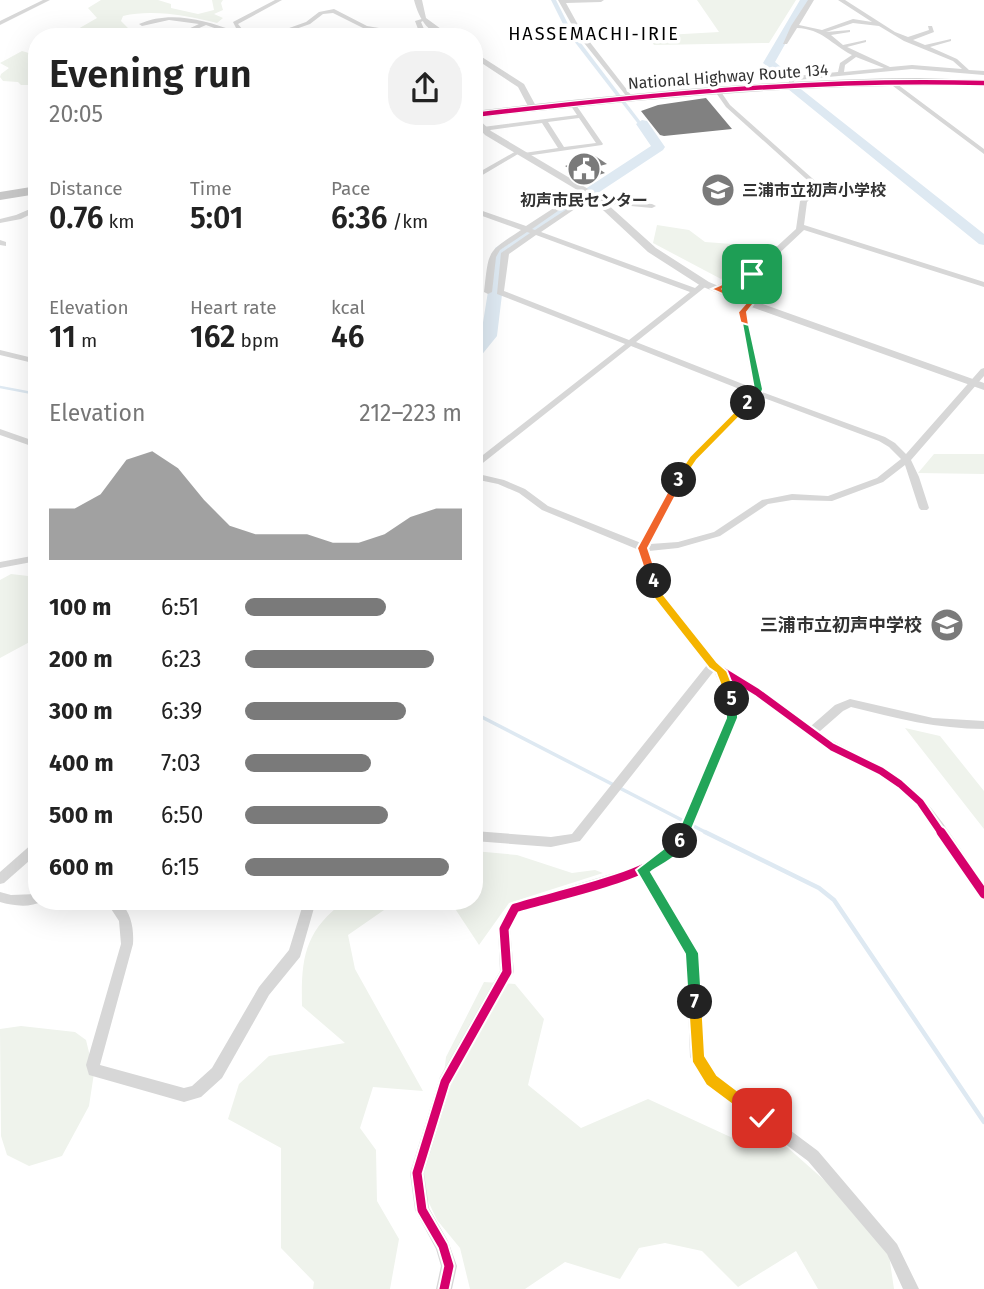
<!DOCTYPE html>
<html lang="en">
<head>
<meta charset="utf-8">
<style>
	:root { --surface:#fff; --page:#f2f2f2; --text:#222; --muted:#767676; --accent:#7a7a7a }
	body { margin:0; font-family:"Fira Sans","Noto Sans JP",sans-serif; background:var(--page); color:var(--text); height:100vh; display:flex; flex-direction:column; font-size:26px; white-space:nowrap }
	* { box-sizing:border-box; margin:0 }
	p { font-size:23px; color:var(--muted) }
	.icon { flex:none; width:38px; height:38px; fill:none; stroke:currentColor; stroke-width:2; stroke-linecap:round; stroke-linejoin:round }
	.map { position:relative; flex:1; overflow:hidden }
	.details { position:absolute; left:28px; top:28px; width:455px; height:882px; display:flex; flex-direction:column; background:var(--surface); border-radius:28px; box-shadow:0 7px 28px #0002 }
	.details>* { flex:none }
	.pin { position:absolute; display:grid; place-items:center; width:60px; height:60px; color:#fff; margin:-30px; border-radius:14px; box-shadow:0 4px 10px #0006 }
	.km { position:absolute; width:35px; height:35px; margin:-18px; border-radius:50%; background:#222; color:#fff; font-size:19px; line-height:35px; text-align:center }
	.round { display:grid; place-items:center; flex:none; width:74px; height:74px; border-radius:28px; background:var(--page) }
	.summary { display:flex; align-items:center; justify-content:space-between; height:119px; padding:0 21px }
	h1 { font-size:38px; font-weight:600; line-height:52px }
	.metrics { display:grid; grid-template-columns:repeat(3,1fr); gap:10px; height:119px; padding:7px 21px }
	.metrics div { display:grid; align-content:center }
	.metrics b { font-size:30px; font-weight:600 }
	.metrics small { font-size:19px; font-weight:400 }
	.metrics p { font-size:19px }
	.chart { height:196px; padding:14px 21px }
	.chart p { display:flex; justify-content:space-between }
	.chart svg { width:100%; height:126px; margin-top:7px; fill:var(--accent); opacity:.7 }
	ul { padding:0 21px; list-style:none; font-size:23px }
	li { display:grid; grid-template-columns:112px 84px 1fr; align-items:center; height:52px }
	li i { height:18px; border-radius:9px; background:var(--accent) }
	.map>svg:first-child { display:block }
</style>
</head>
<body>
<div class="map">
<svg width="984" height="1289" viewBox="0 0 984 1289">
	<rect width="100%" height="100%" fill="#fff"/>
	<path fill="#eff3ec" d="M 101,0 L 158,0 L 171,4 L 171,8 L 198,14 L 214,10 L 212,0 L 223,0 L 221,3 L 223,10 L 214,14 L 223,18 L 217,23 C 187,16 154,9 123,16 L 121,21 L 128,28 L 110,37 L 64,37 L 97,18 L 88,8 Z
		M 697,0 L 796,0 L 769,43 L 654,45 L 648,36 L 719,32 Z
		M 22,51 L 32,54 L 37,52 L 37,85 L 21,85 L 18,82 L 3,81 L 0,77 L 1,74 L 9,68 L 0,63 Z
		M 657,225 L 689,230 L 705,242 L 775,247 L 721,279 L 653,243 Z
		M 934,454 L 984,454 L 984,474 L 918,473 Z
		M 11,574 L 37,577 L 37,638 L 0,658 L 0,580 Z
		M 905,728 L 940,736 L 984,791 L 984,829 Z
		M 474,851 L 517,855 L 572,873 L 595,870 L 603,873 L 509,903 L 479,945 L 450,901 L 474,901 Z
		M 345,901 L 397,901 L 348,935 L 355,969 L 423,1091 L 373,1087 L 360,1128 L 376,1150 L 377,1201 L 399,1239 L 390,1289 L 313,1289 L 314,1282 L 281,1248 L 281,1148 L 228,1119 L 239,1084 L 269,1056 L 345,1043 L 302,1006 C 301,959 304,931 345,901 Z
		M 484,982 L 515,984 L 544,1019 L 528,1085 L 581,1128 L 648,1099 L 750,1146 L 769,1131 L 832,1187 L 889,1255 L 894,1289 L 818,1289 L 796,1251 L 738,1287 L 702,1251 L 665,1243 L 639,1248 L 620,1279 L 565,1262 L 525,1289 L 470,1289 L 460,1248 L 437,1220 L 421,1186 L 442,1090 L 446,1057 Z
		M 21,1026 L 75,1032 L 86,1040 L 94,1073 L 89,1106 L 62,1156 L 29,1166 L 7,1155 L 1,1136 L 0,1029 Z"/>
	<path fill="#dee9f2" d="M 551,0 L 556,0 L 571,30 L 659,146 L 656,147 L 567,32 Z"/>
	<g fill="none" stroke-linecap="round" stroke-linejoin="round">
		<path stroke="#dee9f2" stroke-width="2.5" d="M 0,387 L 37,394"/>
		<path stroke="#dee9f2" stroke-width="3.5" d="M 474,713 L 709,834"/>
		<path stroke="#dee9f2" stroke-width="4.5" d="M 705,832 L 819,888 L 834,900 L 984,1122"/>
		<path fill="#dee9f2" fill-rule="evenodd" d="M 800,0 L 810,0 L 775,62 L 793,77 L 787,81 L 763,63 Z
			M 792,82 L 984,234 L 984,245 L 979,244 L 788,89 L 786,86 Z
			M 642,120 L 647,121 L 665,147 L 663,150 L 507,253 L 497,336 L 480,357 L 474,359 L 474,343 L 481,335 L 495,248 L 651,146 L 636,124 Z"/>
	</g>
	<path fill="#818181" d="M 706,98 L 732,129 L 664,136 L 660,135 L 641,111 L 658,105 Z
		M 595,156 L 607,164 L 596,167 L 605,173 L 586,179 L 565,166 Z"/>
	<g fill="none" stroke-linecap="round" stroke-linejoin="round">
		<path fill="#d7d7d7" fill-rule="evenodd" d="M 43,0 L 50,0 L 0,25 L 0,21 Z
			M 275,0 L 282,0 L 238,24 L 243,30 L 240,33 L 248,37 L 239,37 L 206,25 L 179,37 L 171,37 L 199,24 L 169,20 L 142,26 L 139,24 C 170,10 204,20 235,31 L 237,30 L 233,22 Z
			M 558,0 L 604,0 L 601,2 L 566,3 L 582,32 L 631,95 L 631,97 L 627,97 L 577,34 Z
			M 808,0 L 814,0 L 799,25 L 822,30 L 853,19 L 872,22 L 838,0 L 845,0 L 895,32 L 908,37 L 929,30 L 928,26 L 932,26 L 934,32 L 913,40 L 925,45 L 951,39 L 951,41 L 930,47 L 957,59 L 969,70 L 984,71 L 984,75 L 912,69 L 797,80 L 794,81 L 793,84 L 789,84 L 789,79 L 796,76 L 838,72 L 840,63 L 852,55 C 831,44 822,29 797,28 L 787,44 L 783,44 L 791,26 ZM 853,23 L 879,26 L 904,41 L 953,61 L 962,69 L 912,65 L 890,67 L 847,47 L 866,42 L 866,40 L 843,45 L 831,35 L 850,32 L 850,30 L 826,32 ZM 856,57 L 884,68 L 844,72 L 845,65 Z
			M 334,9 L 367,26 L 415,34 L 418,29 L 415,21 L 425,18 L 425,20 L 421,22 L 424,29 L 420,35 L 424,37 L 410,37 L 363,28 L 333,13 L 323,14 L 310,24 L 273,37 L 264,37 L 306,22 L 319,12 Z
			M 889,81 L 893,81 L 984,149 L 984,154 L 889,83 Z
			M 713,86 L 717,86 L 730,105 L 822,187 L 807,202 L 804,225 L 984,282 L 984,287 L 804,230 L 755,276 L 719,291 L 713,291 L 713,287 L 749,272 L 796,229 L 800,201 L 815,187 L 726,107 L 712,87 Z
			M 570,102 L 574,102 L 603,144 L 602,145 L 526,156 L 523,154 L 524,153 L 558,148 L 542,123 L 483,131 L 480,129 L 483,127 L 577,115 L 569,103 ZM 579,118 L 596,143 L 564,147 L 548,122 Z
			M 518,150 L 523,151 L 474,180 L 474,175 Z
			M 583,189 L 588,190 L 532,229 L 535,230 L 590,194 L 594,194 L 594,196 L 541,232 L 695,288 L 702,282 L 708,282 L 709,284 L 636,342 L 753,388 L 738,312 L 747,301 L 753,301 L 754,303 L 746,312 L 762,392 L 885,437 L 895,443 L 906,454 L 981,369 L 984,368 L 984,376 L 911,460 L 919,477 L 929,508 L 927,510 L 921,510 L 919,508 L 905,465 L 883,482 L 832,501 L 792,500 L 768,504 L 720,536 L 678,548 L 649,551 L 663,595 L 717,662 L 761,689 L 811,726 L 835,705 L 850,699 L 933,718 L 984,721 L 984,729 C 938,729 895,718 851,707 L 843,711 L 819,732 C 846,751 878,761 904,781 C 936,806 961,851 984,884 L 984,899 L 980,898 L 916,805 L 896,787 L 877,774 L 828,750 L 753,695 L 730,680 L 738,703 L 738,718 L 685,844 L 673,858 L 650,872 L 698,953 L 704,1056 L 716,1075 L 818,1151 L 897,1244 L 919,1289 L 903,1289 L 887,1254 L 808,1161 L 706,1085 L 690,1057 L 686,954 L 639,876 L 519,912 L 510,929 L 514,972 L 451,1084 L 424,1173 L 429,1208 L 448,1241 L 457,1266 L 452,1289 L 436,1289 L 441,1266 L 436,1249 L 415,1210 L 410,1173 L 440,1077 L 500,971 L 498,929 L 511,904 L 638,866 L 665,850 L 674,841 L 726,718 L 728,703 L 714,671 L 580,841 L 551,847 L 474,841 L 474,831 L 551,837 L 572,834 L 707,665 L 653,596 L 639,550 L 542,510 L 519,493 L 498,484 L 474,479 L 474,473 L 504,480 L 525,489 L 548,506 L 641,543 L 682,467 L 752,394 L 631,346 L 474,470 L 474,462 L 625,344 L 497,294 L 501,253 L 530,233 L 527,232 L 500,250 L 496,257 L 492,292 L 488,294 L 484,292 C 489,250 486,253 521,230 L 474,213 L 474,208 L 526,226 ZM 536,235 L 690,292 L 629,340 L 504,291 L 509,254 ZM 759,396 L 879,441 L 889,447 L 901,459 L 877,478 L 828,496 L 792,494 L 762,500 L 714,532 L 678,542 L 650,544 L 689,470 Z
			M 601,200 L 652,204 L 656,206 L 652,208 L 599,203 L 599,201 Z
			M 37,206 L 37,211 L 21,219 L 0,223 L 0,219 L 16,215 Z
			M 0,240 L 6,242 L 6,246 L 0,245 Z
			M 0,350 L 37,359 L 37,364 L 0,355 Z
			M 0,429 L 37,442 L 37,448 L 0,435 Z
			M 37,555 L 37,561 L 0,568 L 0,562 Z
			M 37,841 L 37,854 L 4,883 L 0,884 L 0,872 L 33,843 Z
			M 0,892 L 11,895 L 37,894 L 37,901 L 42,901 C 31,908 13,906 0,902 Z
			M 106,901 L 120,901 C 131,914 134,927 133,944 L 100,1065 L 184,1088 L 192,1086 L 212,1068 L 259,987 L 289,950 L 304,901 L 316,901 L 300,957 L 269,995 L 222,1078 L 201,1097 L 184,1102 L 89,1075 L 86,1065 L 121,944 L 119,921 Z"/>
		<path fill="#d7d7d7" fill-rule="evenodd" d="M 414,0 L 422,0 L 426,18 L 452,37 C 429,37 419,19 414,0 Z
			M 474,52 L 524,84 L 537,108 L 536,110 L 530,110 L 518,87 L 474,58 Z
			M 474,115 L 491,131 L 595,193 L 656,248 L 709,282 L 754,301 L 984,383 L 984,390 L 746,305 L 701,286 L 648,252 L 589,197 L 485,135 L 474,123 Z"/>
		<path fill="#c7c7c7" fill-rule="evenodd" d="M 919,78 L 984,80 L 984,86 C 813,82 644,99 474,118 L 474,111 C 623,94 770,79 919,78 Z
			M 37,186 L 37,194 L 0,200 L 0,192 Z"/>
		<defs>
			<path id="cycleway-far3" d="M 474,115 C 644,95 813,78 984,83"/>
			<path id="cycleway-far2" d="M 678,482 L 685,469 L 758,393 L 742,312 L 750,303"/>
			<path id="cycleway-far1" d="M 679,480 L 643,548 L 658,596 L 713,665 L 757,692 L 832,747 L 881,771 L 900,784 L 920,802 L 942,834
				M 683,834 L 732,718 L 733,703 L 721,671"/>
			<path id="cycleway" d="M 941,832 L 984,894
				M 444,1289 L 449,1266 L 443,1246 L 422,1210 L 417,1173 L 445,1082 L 507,972 L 504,929 L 515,908 C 557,895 635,880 669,854 C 677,848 680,841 684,832"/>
		</defs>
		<use href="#cycleway-far3" stroke="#fff" stroke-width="7"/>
		<use href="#cycleway-far2" stroke="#fff" stroke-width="9"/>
		<use href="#cycleway-far1" stroke="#fff" stroke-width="11"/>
		<use href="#cycleway" stroke="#fff" stroke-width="13"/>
		<use href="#cycleway-far3" stroke="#d6006c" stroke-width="4.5"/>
		<use href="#cycleway-far2" stroke="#d6006c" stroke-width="5"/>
		<use href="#cycleway-far1" stroke="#d6006c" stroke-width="7"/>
		<use href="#cycleway" stroke="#d6006c" stroke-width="9"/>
	</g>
	<path fill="#f0652b" stroke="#fff" stroke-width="2" d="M 749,272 L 756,274 L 723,289 L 754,303 L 747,312 L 749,325 L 745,327 L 741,325 L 738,312 L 745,304 L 711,289 Z"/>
	<path fill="#22a559" stroke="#fff" stroke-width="2" d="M 742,323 L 749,325 L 763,389 L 761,395 L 748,406 L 744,403 L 754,389 Z"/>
	<path fill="#f5b400" stroke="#fff" stroke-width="2" d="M 745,401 L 753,403 L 697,460 L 682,482 L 675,482 L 674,480 L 690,456 Z"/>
	<path fill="#f0652b" stroke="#fff" stroke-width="2" d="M 675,478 L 684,480 L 648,548 L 659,581 L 654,585 L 648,581 L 637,548 Z"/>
	<path fill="#f5b400" stroke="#fff" stroke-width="2" d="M 654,578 L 657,579 L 663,594 L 717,662 L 727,671 L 738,699 L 737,703 L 728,703 L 716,673 L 709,668 L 654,598 L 648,581 Z"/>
	<path fill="#22a559" stroke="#fff" stroke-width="2" d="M 732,695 L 738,699 L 738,718 L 687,841 L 685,845 L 676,845 L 674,841 L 726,718 L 726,699 Z"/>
	<path fill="#22a559" stroke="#fff" stroke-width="2" d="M 680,836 L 685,837 C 688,853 662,864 651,872 L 699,953 L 702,1002 L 695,1009 L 688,1002 L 685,954 L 636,870 Z"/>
	<path fill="#f5b400" stroke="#fff" stroke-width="2" d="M 695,996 L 702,1002 L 705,1056 L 717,1075 L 767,1113 L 770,1118 L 767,1123 L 762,1125 L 757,1123 L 706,1085 L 692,1062 L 688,1002 Z"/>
	<defs>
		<symbol id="civic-disc" viewBox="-11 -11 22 22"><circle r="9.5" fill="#7a7a7a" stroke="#fff"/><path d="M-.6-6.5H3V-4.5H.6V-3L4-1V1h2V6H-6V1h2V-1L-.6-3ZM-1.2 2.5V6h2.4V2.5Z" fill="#fff"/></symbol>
		<symbol id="school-disc" viewBox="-11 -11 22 22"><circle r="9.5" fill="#7a7a7a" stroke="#fff"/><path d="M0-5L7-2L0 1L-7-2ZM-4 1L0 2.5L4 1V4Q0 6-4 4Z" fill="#fff"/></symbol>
	</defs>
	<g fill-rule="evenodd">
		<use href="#civic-disc" x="565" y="150" width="38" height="38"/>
		<use href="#school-disc" x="699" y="171" width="38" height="38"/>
		<use href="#school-disc" x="928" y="606" width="38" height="38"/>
	</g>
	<g text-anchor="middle" stroke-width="7" stroke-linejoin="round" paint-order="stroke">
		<g font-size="16" fill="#333" stroke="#fff">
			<text transform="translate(728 76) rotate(-4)" y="6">National Highway Route 134</text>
		</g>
		<g font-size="16" font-weight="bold" fill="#333" stroke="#fff" text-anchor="start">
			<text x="742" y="196">三浦市立初声小学校</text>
			<text x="584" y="206" text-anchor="middle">初声市民センター</text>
		</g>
		<g font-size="18" letter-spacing="2" fill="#000" stroke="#fff">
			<text x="594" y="40">HASSEMACHI-IRIE</text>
		</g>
		<g font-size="18" font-weight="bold" fill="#333" stroke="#fff" text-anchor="end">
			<text x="922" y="631">三浦市立初声中学校</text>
		</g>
	</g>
</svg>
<div class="pin" style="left:752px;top:274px;background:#1e9e55"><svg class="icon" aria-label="arrive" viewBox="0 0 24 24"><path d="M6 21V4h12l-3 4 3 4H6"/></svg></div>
<div class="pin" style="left:762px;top:1118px;background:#d93025"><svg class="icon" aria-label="check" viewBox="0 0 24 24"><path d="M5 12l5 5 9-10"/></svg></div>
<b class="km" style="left:748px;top:403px">2</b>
<b class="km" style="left:679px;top:480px">3</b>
<b class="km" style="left:654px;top:581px">4</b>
<b class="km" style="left:732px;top:699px">5</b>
<b class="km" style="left:680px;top:841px">6</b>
<b class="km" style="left:695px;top:1002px">7</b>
<section class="details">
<div class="summary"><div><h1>Evening run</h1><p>20:05</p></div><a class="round"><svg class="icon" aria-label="share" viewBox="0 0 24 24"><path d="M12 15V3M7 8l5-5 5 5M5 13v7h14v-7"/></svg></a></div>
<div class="metrics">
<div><p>Distance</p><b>0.76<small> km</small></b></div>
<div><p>Time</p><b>5:01</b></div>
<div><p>Pace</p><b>6:36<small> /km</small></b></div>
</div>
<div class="metrics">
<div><p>Elevation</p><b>11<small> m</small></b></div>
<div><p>Heart rate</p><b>162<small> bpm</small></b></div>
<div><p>kcal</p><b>46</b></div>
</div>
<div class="chart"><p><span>Elevation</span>212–223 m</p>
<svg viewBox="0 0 160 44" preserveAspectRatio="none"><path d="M0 44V26L10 26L20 21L30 9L40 6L50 12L60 23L70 32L80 35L90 35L100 35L110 38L120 38L130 35L140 29L150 26L160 26V44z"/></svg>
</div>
<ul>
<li><b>100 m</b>6:51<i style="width:65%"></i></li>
<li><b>200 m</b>6:23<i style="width:87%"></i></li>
<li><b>300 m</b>6:39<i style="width:74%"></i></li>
<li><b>400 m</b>7:03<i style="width:58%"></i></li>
<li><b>500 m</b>6:50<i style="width:66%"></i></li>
<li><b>600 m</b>6:15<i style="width:94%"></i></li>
</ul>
</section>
</div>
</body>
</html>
